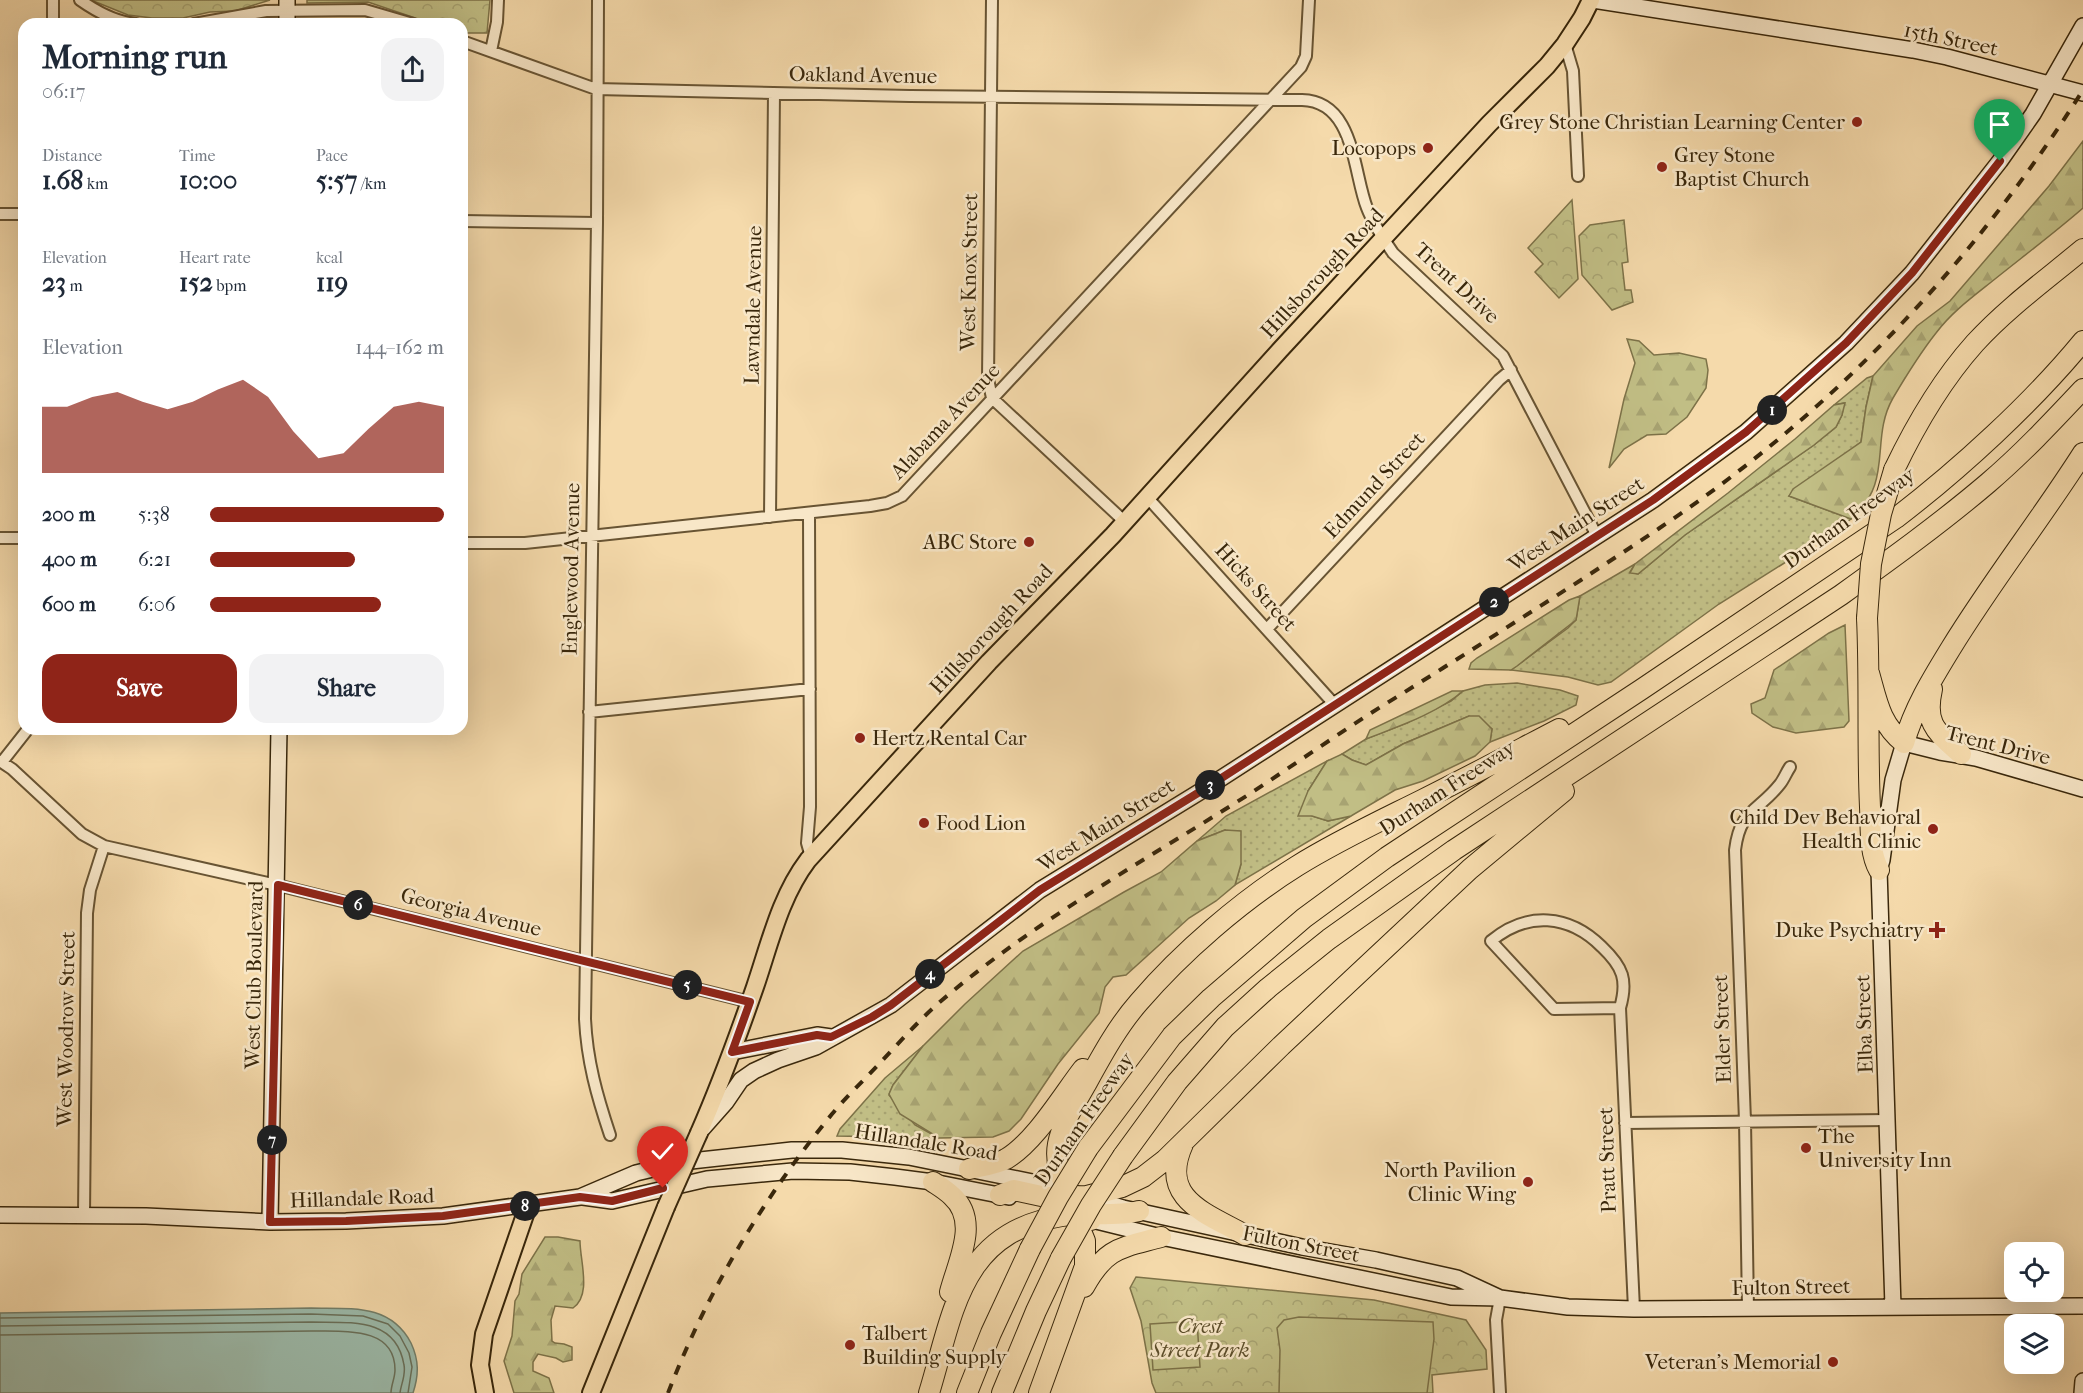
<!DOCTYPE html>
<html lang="en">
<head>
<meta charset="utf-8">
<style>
	:root { --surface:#fff; --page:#f2f2f3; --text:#1f2937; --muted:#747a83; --accent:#8f2418 }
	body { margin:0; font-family:"IM FELL French Canon",serif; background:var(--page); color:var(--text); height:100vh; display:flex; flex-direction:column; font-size:22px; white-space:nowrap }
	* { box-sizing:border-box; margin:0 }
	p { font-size:20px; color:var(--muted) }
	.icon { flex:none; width:33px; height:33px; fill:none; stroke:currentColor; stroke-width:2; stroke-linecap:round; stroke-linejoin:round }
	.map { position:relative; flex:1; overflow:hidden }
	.details { position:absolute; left:18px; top:18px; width:450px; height:717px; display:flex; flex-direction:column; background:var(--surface); border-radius:18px; box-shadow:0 6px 24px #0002 }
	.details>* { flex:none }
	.controls { position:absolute; left:2004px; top:1242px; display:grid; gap:12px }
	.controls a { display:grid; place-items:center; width:60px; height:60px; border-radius:12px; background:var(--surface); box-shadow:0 6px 24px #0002; font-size:30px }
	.pin { position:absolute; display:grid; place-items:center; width:51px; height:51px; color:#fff; margin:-62px -26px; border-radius:50% 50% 50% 0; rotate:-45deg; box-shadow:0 0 6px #0007 }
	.pin .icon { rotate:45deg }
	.km { position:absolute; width:30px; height:30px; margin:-15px; border-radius:50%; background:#222; color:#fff; font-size:16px; line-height:30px; text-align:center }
	.round { display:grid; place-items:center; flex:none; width:63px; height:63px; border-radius:18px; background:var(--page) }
	.overview { display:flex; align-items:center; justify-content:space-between; height:102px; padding:0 24px }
	h1 { font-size:33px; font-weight:700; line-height:45px }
	.figures { display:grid; grid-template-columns:repeat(3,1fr); gap:9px; height:102px; padding:6px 24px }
	.figures div { display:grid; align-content:center }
	.figures b { font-size:26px; font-weight:700 }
	.figures small { font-size:16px; font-weight:400 }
	.figures p { font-size:16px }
	.chart { height:168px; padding:12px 24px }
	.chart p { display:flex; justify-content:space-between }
	.chart svg { width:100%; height:108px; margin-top:6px; fill:var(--accent); opacity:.7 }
	.cta { display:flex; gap:12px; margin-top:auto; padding:12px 24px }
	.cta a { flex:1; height:69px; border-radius:18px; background:var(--accent); color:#fff; font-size:24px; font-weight:700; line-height:69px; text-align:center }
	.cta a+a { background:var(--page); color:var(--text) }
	ul { padding:0 24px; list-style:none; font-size:20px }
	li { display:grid; grid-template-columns:96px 72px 1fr; align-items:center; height:45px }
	li i { height:15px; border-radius:8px; background:var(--accent) }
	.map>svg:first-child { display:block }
</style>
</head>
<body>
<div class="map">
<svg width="2083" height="1393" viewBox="0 0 2083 1393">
	<defs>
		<pattern id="grass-dots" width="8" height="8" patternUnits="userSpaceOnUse" patternTransform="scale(1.5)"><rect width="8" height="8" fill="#c1be85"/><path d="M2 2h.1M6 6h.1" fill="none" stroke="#a7a372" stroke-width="1.8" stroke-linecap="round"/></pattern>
		<pattern id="forest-firs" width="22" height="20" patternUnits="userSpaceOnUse" patternTransform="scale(1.5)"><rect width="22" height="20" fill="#c1be85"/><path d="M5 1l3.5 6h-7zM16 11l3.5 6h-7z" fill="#a7a372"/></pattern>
		<pattern id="park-crowns" width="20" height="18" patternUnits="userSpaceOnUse" patternTransform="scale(1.5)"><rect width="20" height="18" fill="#c1be85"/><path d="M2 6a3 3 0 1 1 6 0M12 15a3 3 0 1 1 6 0" fill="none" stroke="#a7a372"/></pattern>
	</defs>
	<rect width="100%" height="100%" fill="#f5daab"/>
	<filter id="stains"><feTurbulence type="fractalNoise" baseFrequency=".00333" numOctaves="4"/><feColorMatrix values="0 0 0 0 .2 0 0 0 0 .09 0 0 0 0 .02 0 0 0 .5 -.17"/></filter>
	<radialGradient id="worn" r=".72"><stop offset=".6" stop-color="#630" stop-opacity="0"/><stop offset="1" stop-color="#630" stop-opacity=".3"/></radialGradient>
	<path fill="url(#grass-dots)" stroke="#7d7248" stroke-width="1.5" d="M 1873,376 L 1866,407 L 1861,442 L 1789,496 L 1851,519 L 1829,535 L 1719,604 L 1611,682 L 1598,685 L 1568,677 L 1511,670 L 1568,628 L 1576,620 L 1580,596 L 1635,564 L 1630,572 L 1638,574 L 1685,535 L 1814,445 L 1836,427 L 1842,415 L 1844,403 L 1834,405 L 1867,378 Z
		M 1517,683 L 1560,690 L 1578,696 L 1576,705 L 1544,721 L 1490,742 L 1492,729 L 1469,716 L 1403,744 L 1366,765 L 1352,760 L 1342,754 L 1366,739 L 1407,723 L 1451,701 L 1463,691 L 1485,685 Z
		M 1327,761 L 1308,791 L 1312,816 L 1328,821 L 1351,816 L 1235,885 L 1241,864 L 1225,830 L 1197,841 L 1226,816 Z
		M 923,1046 L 893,1085 L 889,1095 L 915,1125 L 939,1138 L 837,1136 L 840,1129 L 885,1078 Z"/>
	<path fill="url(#forest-firs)" stroke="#7d7248" stroke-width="1.5" d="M 2083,141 L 2083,208 C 2053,234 2021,258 1990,283 C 1971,298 1951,313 1936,333 C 1921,352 1906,376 1893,398 C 1869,440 1895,481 1851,519 L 1789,496 L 1793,489 L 1861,442 L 1866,407 L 1873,376 L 1917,326 L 1950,301 L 2049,186 Z
		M 1627,339 L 1639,341 L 1654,355 L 1679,353 L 1706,359 L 1708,370 L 1706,388 L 1687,417 L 1666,434 L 1647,435 L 1624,449 L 1609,468 L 1624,399 L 1635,363 Z
		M 1845,403 L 1842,415 L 1836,427 L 1814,445 L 1685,535 L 1638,574 L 1630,573 L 1635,564 L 1728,493 L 1795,439 L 1834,405 Z
		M 1580,596 L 1576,620 L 1517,666 L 1511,670 L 1469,669 L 1471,663 L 1477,658 L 1569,600 Z
		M 1845,625 L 1849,721 L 1844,727 L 1796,733 L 1773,727 L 1752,713 L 1751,704 L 1765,698 L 1774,670 L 1829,633 Z
		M 1452,691 L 1463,691 C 1436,714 1399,726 1366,739 L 1370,730 Z
		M 1469,716 L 1479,716 L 1492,729 L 1490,742 L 1475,756 L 1423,781 L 1395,790 L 1351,816 L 1328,821 L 1312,816 L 1298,816 L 1308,791 L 1327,761 L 1342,754 L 1352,760 L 1366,765 L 1403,744 Z
		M 1225,830 L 1241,831 L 1241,864 L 1235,885 L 1216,901 L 1189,918 L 1126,975 L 1113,977 L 1105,987 L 1099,1013 L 1058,1064 L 1021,1119 L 1009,1131 L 993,1137 L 939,1138 L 900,1114 L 889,1094 L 893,1085 L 923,1046 L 965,1004 L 1023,951 L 1124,892 L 1161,872 L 1197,841 Z
		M 545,1237 L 558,1237 L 580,1241 C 580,1261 592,1295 573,1308 L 555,1306 L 551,1320 L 552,1341 L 555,1343 L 564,1344 L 572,1347 L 572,1360 L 563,1362 L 556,1358 L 538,1354 L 533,1362 L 533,1371 L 549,1378 L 554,1393 L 514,1393 L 504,1361 L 512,1336 L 515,1301 L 519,1294 L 522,1274 Z"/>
	<path fill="url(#park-crowns)" stroke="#7d7248" stroke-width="1.5" d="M 91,0 L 270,0 L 235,11 L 210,12 L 183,18 L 152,18 L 128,15 Z
		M 307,0 L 490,0 L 487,33 L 462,33 L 462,24 L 433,24 L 368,2 L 307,3 Z
		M 1572,200 L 1578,279 L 1559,298 L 1535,272 L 1543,264 L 1528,248 Z
		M 1624,220 L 1628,262 L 1622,263 L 1625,290 L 1631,290 L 1633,302 L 1612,310 L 1582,275 L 1579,236 L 1590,225 Z
		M 1136,1277 L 1374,1300 L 1466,1320 L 1486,1350 L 1487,1369 L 1432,1375 L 1433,1393 L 1156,1393 L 1152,1383 L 1141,1321 L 1130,1288 Z"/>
	<path fill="#c1be85" stroke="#7d7248" stroke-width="1.5" d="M 1299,1317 L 1433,1322 L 1434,1339 L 1427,1393 L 1279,1393 L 1280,1350 L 1277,1328 L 1284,1320 Z
		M 1197,1321 L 1200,1367 L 1153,1370 L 1150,1324 Z"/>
	<path fill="#9cbaaa" stroke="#747f6a" stroke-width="1.5" d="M 311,1308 C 350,1309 390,1303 411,1343 C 419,1360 419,1375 413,1393 L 0,1393 L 0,1313 Z"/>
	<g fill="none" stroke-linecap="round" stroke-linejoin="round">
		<path stroke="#6a705a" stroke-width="1.5" d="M 0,1318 L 311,1314 L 363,1316 L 388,1324 L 400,1336 L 409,1353 L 412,1367 L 408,1393
			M 0,1326 L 311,1322 C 348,1323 396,1316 404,1365 C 406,1375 401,1384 400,1393
			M 0,1335 L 311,1331 C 341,1332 395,1325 395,1370 C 395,1378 391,1385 391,1393"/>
		<defs>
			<path id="street" d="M 80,0 C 97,12 115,22 136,24
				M 598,0 L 597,223 L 585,1019 C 587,1061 597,1096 610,1135
				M 992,0 L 988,379 L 992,398 L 1125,522
				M 53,24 L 53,0
				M 194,24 L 266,11 L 365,10 L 413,24
				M 462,41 L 596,89 L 910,96 L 1302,100 C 1355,101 1353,173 1367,208 C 1373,224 1383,238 1393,253 L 1503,356 L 1597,536
				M 1565,44 L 1573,71 L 1578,176
				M 491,51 L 497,22 L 498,0
				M 0,214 L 24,214
				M 462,221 L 597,223
				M 1147,497 L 1334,704
				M 809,513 L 810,807 L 807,843 L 811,857
				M 770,517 L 774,93
				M 0,538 L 24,538
				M 462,543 L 525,543 L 870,506 L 887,503 L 902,496 L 1301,67 L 1306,56 L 1309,0
				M 1267,629 L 1499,380 L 1511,370
				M 589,712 L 810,689
				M 0,761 L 12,769 L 82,834 L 104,846 L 277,885 L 750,1002
				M 2,762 L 28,729
				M 1620,1008 L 1554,1009 L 1491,941 C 1527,911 1569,914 1602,947 C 1623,967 1628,980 1620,1008 L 1634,1309
				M 1625,1123 L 1887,1120
				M 84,1215 L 87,913 L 90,890 L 104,846
				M 1500,1298 L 1496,1320 L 1500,1393
				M 1748,1309 L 1745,1121 L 1735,850 C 1740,809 1758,812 1780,784 C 1784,779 1786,773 1790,767"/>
			<path id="secondary" d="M 1593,0 L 1913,50 L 1947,57 L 2083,93
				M 287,24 L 287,0
				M 732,1052 L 817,1035 L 831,1037
				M 703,1128 L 726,1102 L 741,1080 L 754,1071 L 778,1060 L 816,1047 L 891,1005 L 1040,890 L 1206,788 L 1653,500 L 1746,432 L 1846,343 L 1912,273 L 2000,161 L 2033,114 L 2083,26
				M 583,1197 L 612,1201 L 707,1179 L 793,1171 L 850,1172 L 895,1177 L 933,1182 L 1009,1197
				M 0,1215 L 146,1216 L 270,1222 L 346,1221 L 443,1216 L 580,1197 L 636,1173 L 682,1162 L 792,1150 L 842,1150 L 909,1157 L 1047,1185 L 1123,1208 L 1302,1247 L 1376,1260 L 1457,1278 L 1500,1298
				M 1084,1218 L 1161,1237 L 1451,1297 L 1500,1298 L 1568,1307 L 1634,1309 L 2083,1306
				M 270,1222 L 279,729
				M 1893,1307 L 1879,870 L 1882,860 L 1893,780 L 1904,743 L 1940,752 L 1976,758 L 2083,789
				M 2082,1393 L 2083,1381"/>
			<path id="primary" d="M 699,1133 C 720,1085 738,1036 755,987 C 770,943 780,897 808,860 L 989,662 L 1113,535 L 1280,350 L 1489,124 L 1547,66 L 1565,44 L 1582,18 L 1591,0
				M 485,1393 L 480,1365 L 484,1334 L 528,1206
				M 591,1393 L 666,1207"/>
			<path id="highway" d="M 1894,470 C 1916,424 1941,381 1975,343 C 2007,308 2047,279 2083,249
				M 1867,618 C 1870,681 1867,744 1870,807 C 1871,827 1869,852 1879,870
				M 1869,673 C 1877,701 1880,724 1904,743 C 1914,708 1932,679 1951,648 C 1992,581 2041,519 2083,453
				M 1932,689 C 1924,725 1937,732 1961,754
				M 1183,1144 C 1158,1199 1206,1213 1245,1235
				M 1088,1148 L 1172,1036 L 1211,998 L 1304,918 L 1387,857 L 1642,689 L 1896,518 C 1960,469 2032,403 2083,341
				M 1123,1156 L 1177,1082 L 1225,1027 L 1268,988 L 1329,939 L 1454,850 L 1841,595 C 1891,559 1941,523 1988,483 C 2022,454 2052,422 2083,389
				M 969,1169 C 981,1166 995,1165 1006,1159 C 1035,1142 1062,1096 1083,1069
				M 933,1182 C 939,1186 946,1190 952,1196 C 980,1221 958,1261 950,1292
				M 1000,1195 L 1014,1190 L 1046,1197 L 1087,1196 L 1122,1187 L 1143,1177 L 1165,1160 L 1281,1046 L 1470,869 L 1564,791
				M 1091,1220 C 1071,1203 1053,1171 1058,1144 C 1062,1123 1075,1104 1085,1086 C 1101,1057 1117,1027 1139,1002 C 1182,952 1241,901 1297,866 C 1337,841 1380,821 1422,800 C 1468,777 1513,753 1559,729
				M 1084,1287 C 1106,1247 1121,1248 1161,1237
				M 929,1393 C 954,1311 960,1232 1062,1216 C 1087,1212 1116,1217 1139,1211
				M 967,1393 L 991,1333 L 1030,1249
				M 1002,1393 L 1036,1311 L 1061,1258
				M 1039,1393 L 1085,1266 L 1085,1241 L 1074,1214"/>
		</defs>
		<use href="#street" stroke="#685433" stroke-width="14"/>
		<use href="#secondary" stroke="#39270b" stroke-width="18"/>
		<use href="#primary" stroke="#39270b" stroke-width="20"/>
		<use href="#highway" stroke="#39270b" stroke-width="22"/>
		<use href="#street" stroke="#f8e7c8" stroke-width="10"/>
		<use href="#secondary" stroke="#f8e7c8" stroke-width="15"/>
		<use href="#primary" stroke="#f5daab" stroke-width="16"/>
		<use href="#highway" stroke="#f5daab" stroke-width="20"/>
		<path stroke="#39270b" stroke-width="4" stroke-dasharray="10 10" stroke-linecap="butt" d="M 668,1393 C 707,1292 763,1198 832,1114 C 846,1097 863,1081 879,1064 C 899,1043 919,1020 941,1001 C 1036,920 1146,860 1251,793 C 1295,764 1338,734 1382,706 C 1449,665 1515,622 1581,580 C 1622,553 1664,526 1704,497 C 1856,387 1983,248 2083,90"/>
		<defs>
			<path id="primary-bridge" d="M 666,1207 L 699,1133"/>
			<path id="highway-bridge" d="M 1867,618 L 1871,564 L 1881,514 L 1894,470
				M 1030,1249 L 1058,1197 L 1088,1148
				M 1061,1258 L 1091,1205 L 1123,1156"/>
		</defs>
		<use href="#primary-bridge" stroke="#39270b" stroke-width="20" stroke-linecap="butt"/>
		<use href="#highway-bridge" stroke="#39270b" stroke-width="22" stroke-linecap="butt"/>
		<use href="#primary-bridge" stroke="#f5daab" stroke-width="16"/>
		<use href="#highway-bridge" stroke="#f5daab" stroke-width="20"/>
	</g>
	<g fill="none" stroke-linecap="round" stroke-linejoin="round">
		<defs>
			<path id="route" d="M 663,1188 L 612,1201 L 580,1197 L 443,1216 L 346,1221 L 270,1222 L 278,885 L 750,1002 L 732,1052 L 817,1035 L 831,1037 L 872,1017 L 891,1005 L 1040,890 L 1206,788 L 1653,500 L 1746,432 L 1846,343 L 1912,273 L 2000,161"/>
		</defs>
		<use href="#route" stroke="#fff" stroke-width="12"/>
		<use href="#route" stroke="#8f2418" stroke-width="8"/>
	</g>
	<g fill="#8f2418" stroke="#f8e7c8" stroke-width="2">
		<circle cx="1857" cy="122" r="6"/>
		<circle cx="1428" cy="148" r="6"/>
		<circle cx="1662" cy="167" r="6"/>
		<circle cx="1029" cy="542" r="6"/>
		<circle cx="860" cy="738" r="6"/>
		<circle cx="924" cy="823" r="6"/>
		<circle cx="1933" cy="829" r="6"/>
		<path d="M1934 921h6v6h6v6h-6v6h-6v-6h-6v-6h6z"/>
		<circle cx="1806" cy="1148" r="6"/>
		<circle cx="1528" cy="1182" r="6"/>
		<circle cx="850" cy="1345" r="6"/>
		<circle cx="1833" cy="1362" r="6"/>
	</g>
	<g text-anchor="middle" stroke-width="5" stroke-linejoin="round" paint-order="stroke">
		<g font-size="21" fill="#39270b" stroke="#f8e7c8">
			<text transform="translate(1951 39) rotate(12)" y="7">15th Street</text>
			<text transform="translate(863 75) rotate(1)" y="7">Oakland Avenue</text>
			<text transform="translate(969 272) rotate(-89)" y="7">West Knox Street</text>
			<text transform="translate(1322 273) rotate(-47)" y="7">Hillsborough Road</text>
			<text transform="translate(1457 283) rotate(43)" y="7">Trent Drive</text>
			<text transform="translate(753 305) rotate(-89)" y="7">Lawndale Avenue</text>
			<text transform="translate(945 421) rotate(-47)" y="7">Alabama Avenue</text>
			<text transform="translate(1374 485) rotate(-47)" y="7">Edmund Street</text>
			<text transform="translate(1849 518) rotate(-36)" y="7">Durham Freeway</text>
			<text transform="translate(1576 524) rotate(-33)" y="7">West Main Street</text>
			<text transform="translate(571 569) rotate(-89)" y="7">Englewood Avenue</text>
			<text transform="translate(1256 587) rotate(48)" y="7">Hicks Street</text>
			<text transform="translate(991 629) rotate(-47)" y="7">Hillsborough Road</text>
			<text transform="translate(1998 745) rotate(14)" y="7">Trent Drive</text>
			<text transform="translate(1447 788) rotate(-33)" y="7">Durham Freeway</text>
			<text transform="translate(1106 825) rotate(-32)" y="7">West Main Street</text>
			<text transform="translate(471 912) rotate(14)" y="7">Georgia Avenue</text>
			<text transform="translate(254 975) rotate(-89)" y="7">West Club Boulevard</text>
			<text transform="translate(1864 1024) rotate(-92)" y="7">Elba Street</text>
			<text transform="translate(66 1029) rotate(-89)" y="7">West Woodrow Street</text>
			<text transform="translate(1722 1029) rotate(-92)" y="7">Elder Street</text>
			<text transform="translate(1084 1119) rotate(-55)" y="7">Durham Freeway</text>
			<text transform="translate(926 1142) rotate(9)" y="7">Hillandale Road</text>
			<text transform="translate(1607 1160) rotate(-92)" y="7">Pratt Street</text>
			<text transform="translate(362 1198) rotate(-2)" y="7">Hillandale Road</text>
			<text transform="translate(1301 1244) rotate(11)" y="7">Fulton Street</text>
			<text transform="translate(1791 1287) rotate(-1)" y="7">Fulton Street</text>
		</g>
		<g font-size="21" fill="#39270b" stroke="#f8e7c8" text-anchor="end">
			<text x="1845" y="129">Grey Stone Christian Learning Center</text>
			<text x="1416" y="155">Locopops</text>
			<text x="1674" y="162" text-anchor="start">Grey Stone<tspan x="1674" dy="24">Baptist Church</tspan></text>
			<text x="1017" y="549">ABC Store</text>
			<text x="872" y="745" text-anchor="start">Hertz Rental Car</text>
			<text x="1921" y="824">Child Dev Behavioral<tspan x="1921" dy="24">Health Clinic</tspan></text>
			<text x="936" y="830" text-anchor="start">Food Lion</text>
			<text x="1924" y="937">Duke Psychiatry</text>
			<text x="1818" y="1143" text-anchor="start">The<tspan x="1818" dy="24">University Inn</tspan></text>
			<text x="1516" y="1177">North Pavilion<tspan x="1516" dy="24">Clinic Wing</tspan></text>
			<text x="862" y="1340" text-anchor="start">Talbert<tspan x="862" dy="24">Building Supply</tspan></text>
			<text x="1821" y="1369">Veteran's Memorial</text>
		</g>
		<g font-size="21" font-style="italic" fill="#5b4d2a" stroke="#f8e7c8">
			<text x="1200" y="1333">Crest<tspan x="1200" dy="24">Street Park</tspan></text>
		</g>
	</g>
	<rect width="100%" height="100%" filter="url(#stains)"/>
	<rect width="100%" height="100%" fill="url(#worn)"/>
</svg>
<div class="controls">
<a><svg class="icon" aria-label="locate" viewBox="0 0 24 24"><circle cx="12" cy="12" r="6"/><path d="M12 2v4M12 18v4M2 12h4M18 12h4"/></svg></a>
<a><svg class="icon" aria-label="layers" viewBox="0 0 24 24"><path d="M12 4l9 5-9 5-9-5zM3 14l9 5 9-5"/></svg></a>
</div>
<div class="pin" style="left:2000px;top:161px;background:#1e9e55"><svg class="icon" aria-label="arrive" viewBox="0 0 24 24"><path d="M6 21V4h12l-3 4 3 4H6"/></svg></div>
<div class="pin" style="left:663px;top:1188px;background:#d93025"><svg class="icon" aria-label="check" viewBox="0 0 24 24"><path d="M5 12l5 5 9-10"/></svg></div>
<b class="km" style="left:1772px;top:410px">1</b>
<b class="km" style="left:1494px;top:602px">2</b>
<b class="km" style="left:1210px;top:785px">3</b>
<b class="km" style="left:930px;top:974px">4</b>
<b class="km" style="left:687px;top:985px">5</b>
<b class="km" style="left:358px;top:905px">6</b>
<b class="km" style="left:272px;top:1140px">7</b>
<b class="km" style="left:525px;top:1206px">8</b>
<section class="details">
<div class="overview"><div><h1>Morning run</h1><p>06:17</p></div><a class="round"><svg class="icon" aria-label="share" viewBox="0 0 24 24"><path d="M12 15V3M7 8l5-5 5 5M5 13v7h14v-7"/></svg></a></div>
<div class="figures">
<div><p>Distance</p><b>1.68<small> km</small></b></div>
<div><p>Time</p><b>10:00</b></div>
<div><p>Pace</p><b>5:57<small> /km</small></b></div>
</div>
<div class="figures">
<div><p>Elevation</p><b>23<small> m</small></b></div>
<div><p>Heart rate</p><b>152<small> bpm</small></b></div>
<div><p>kcal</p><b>119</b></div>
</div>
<div class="chart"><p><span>Elevation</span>144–162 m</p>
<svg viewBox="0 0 160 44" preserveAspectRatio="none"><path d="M0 44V17L10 17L20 13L30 11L40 15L50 18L60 15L70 10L80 6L90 13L100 27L110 38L120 36L130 26L140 17L150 15L160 17V44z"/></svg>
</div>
<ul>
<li><b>200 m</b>5:38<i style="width:100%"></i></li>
<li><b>400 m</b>6:21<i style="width:62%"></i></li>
<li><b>600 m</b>6:06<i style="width:73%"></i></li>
</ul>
<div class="cta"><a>Save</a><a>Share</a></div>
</section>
</div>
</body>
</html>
